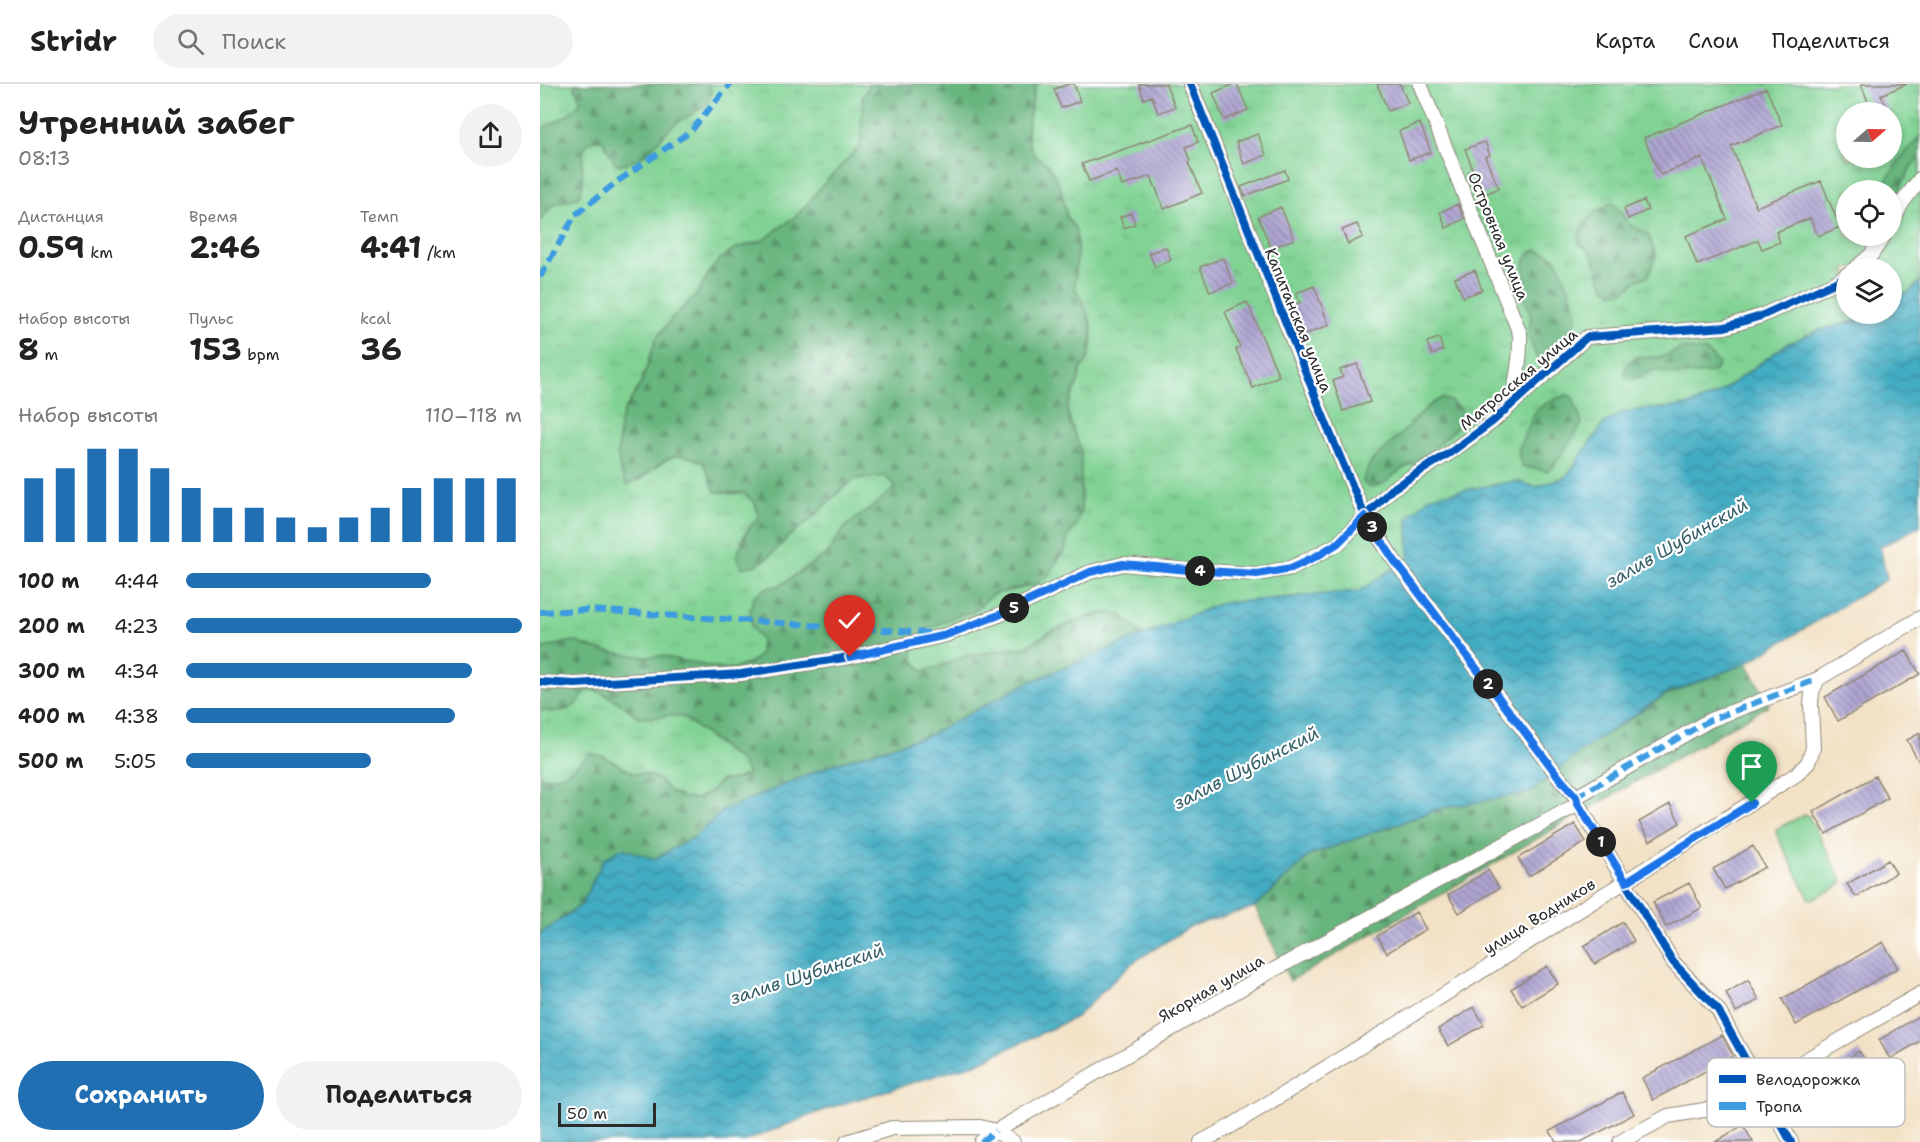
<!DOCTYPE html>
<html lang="ru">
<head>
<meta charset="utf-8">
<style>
	:root { --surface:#fff; --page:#f2f2f2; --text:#222; --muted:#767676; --line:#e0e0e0; --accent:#1f6fb2 }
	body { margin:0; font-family:"Shantell Sans",sans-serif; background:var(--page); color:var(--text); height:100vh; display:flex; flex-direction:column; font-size:22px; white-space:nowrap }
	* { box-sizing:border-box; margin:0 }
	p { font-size:20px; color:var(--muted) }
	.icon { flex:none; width:33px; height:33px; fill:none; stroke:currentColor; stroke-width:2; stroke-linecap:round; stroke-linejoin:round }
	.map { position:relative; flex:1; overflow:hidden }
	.panel { display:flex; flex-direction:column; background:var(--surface); width:540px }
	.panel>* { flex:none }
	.needle { width:39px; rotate:70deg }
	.controls { position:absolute; left:1296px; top:18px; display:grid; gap:12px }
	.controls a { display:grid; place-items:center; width:66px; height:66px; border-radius:50%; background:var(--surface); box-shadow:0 3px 9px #0003; font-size:30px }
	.scale { position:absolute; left:18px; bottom:15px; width:98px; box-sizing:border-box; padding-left:6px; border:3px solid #2b2b2b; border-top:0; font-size:16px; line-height:21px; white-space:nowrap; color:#2b2b2b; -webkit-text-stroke:4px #fff; paint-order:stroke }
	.pin { position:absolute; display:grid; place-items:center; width:51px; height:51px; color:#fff; margin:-62px -26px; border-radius:50% 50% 50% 0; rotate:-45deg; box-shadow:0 0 6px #0007 }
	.pin .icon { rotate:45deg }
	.km { position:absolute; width:30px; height:30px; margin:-15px; border-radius:50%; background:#222; color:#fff; font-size:16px; line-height:30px; text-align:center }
	.round { display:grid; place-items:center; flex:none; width:63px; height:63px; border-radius:32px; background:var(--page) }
	.summary { display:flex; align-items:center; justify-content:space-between; height:102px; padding:0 18px }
	h1 { font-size:33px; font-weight:700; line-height:45px }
	.stats { display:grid; grid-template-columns:repeat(3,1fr); gap:9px; height:102px; padding:6px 18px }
	.stats div { display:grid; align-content:center }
	.stats b { font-size:30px; font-weight:700 }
	.stats small { font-size:16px; font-weight:400 }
	.stats p { font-size:16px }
	.chart { height:168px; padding:12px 18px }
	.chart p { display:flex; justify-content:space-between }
	.chart svg { width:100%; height:108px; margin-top:6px; stroke:var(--accent); stroke-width:6 }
	.action { display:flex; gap:12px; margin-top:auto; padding:12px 18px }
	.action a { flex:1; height:69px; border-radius:36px; background:var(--accent); color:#fff; font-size:24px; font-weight:700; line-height:69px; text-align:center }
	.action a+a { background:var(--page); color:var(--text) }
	ul { padding:0 18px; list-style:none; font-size:20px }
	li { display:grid; grid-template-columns:96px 72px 1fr; align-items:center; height:45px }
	li i { height:15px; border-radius:8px; background:var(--accent) }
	header { display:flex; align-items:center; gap:36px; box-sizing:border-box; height:84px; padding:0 30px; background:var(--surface); border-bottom:2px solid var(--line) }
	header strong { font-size:28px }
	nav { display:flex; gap:33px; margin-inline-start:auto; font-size:21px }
	.search { width:420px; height:54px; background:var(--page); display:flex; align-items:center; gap:15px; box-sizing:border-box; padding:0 21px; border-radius:33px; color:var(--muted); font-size:22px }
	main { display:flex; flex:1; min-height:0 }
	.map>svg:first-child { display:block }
</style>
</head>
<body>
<header>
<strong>Stridr</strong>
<div class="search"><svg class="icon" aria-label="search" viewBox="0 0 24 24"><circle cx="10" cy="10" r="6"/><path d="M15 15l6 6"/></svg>Поиск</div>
<nav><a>Карта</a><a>Слои</a><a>Поделиться</a></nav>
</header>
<main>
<section class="panel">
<div class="summary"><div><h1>Утренний забег</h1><p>08:13</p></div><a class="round"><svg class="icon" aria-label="share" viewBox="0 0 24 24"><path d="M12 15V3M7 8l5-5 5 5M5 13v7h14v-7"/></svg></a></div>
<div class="stats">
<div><p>Дистанция</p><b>0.59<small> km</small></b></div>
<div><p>Время</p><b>2:46</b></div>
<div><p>Темп</p><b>4:41<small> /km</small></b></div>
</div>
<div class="stats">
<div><p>Набор высоты</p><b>8<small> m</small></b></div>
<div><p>Пульс</p><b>153<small> bpm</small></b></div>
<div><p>kcal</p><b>36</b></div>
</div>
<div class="chart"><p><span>Набор высоты</span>110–118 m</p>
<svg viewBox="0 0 160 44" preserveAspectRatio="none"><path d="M5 44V18M15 44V14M25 44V6M35 44V6M45 44V14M55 44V22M65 44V30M75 44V30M85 44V34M95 44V38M105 44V34M115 44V30M125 44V22M135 44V18M145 44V18M155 44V18"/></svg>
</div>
<ul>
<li><b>100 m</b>4:44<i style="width:73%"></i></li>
<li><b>200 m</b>4:23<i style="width:100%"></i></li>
<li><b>300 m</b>4:34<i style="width:85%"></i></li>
<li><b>400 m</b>4:38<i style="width:80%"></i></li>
<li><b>500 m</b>5:05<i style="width:55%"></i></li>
</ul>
<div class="action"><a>Сохранить</a><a>Поделиться</a></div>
</section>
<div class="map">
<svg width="1380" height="1058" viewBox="0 0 1380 1058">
	<defs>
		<pattern id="grass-tufts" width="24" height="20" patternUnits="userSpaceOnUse" patternTransform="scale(1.5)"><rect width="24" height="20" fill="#81d394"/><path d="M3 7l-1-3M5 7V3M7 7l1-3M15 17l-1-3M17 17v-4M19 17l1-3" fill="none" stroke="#70b580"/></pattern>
		<pattern id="forest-firs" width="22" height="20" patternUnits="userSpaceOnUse" patternTransform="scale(1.5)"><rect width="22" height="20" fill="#68b57e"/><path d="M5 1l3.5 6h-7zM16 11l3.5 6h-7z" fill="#569367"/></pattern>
		<pattern id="water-waves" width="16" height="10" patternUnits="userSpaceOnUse" patternTransform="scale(1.5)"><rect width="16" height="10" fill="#42acc2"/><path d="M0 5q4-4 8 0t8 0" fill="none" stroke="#378c9e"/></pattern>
		<pattern id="building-back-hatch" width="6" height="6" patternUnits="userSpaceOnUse" patternTransform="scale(1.5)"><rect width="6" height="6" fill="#aea4d1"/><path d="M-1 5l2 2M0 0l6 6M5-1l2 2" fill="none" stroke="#8e86aa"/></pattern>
	</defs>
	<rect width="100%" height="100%" fill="#fff"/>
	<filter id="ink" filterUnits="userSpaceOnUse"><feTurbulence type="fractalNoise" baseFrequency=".0167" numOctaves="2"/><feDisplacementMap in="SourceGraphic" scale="12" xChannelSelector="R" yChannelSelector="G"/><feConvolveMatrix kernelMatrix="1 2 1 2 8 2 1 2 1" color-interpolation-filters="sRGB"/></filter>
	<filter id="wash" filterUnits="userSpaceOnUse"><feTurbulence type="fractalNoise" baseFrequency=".008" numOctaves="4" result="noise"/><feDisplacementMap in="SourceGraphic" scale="24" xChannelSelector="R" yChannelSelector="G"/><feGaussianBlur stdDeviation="1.35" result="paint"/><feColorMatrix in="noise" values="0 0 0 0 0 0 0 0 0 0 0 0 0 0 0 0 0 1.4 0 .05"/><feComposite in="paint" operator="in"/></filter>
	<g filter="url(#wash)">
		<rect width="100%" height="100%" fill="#f2e1c4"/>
		<path fill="url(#grass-tufts)" stroke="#567f60" stroke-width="1.5" fill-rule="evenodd" d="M 0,0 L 329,0 L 322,15 L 321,61 L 280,104 L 259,130 L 222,157 L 194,165 L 181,174 L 171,186 L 156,211 L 134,232 L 116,255 L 101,300 L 84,327 L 78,354 L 80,386 L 100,396 C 118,381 138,360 162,378 C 167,382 167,389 172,394 C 177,400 183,405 189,410 L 204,409 L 215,419 L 219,433 L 209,444 L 201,457 L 228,474 L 248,453 L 272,434 L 303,404 L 315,395 L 345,392 L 356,403 L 332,424 L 306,442 L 289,468 L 241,501 L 227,504 L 212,543 L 221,556 L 220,571 L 208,580 L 195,584 L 181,585 L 121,572 L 105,573 L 62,567 L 33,557 L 0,565 Z
			M 498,0 L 1380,0 L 1380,198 L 1369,208 L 1352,214 L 1352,184 L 1306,184 L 1306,230 L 1329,230 L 1323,235 L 1280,246 L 1247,260 L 1176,311 L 1146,322 L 1086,327 L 1064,339 L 1026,393 L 996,403 L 975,397 L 868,434 L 869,473 L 820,507 L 681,519 L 604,552 L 582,532 L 567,529 L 553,531 L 510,548 L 485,563 L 425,572 L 397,584 L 382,587 L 373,575 L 373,561 L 381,548 L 419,531 L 433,528 L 453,510 L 483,504 L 525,466 L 528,453 L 536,442 L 541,368 L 530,338 L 527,324 L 538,299 L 541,285 L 549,273 L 552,259 L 552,245 L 548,230 L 535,203 L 537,162 L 536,146 L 527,134 L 521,105 L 507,80 L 495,72 L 489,59 L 487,44 L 495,3 ZM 1306,28 L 1352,28 L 1352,74 L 1306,74 ZM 1306,106 L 1352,106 L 1352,152 L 1306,152 Z
			M 47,605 L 61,608 L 74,615 L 99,633 L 113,634 L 128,631 L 143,633 L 201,678 L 209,690 L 195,695 L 180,697 L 170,708 L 157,715 L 143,714 L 129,707 L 120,696 L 107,690 L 93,689 L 65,673 L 50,669 C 33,685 25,695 0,693 L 0,626 L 13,628 Z"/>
		<path fill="url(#forest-firs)" stroke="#4a7054" stroke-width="1.5" d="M 35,0 L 169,0 C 180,24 146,30 134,41 C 114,58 108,77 78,81 C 69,74 69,65 62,56 C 34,53 45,88 42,104 C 39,119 25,115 15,120 C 8,124 4,132 0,138 L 0,46 C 14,37 33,32 41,16 L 35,4 Z
			M 329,0 L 498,0 L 495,3 L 487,44 L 489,59 L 495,72 L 507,80 L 515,92 L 521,105 L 527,134 L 536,146 L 537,162 L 535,203 L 548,230 L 552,245 L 552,259 L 549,273 L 541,285 L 538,299 L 527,324 L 530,338 L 541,367 L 541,427 L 536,442 L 528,453 L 525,466 L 509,491 L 497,500 L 453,510 L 433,528 L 419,531 L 381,548 L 373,561 L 373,575 L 382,587 L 397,584 L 425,572 L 485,563 L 510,548 L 553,531 L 567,529 L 582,532 L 604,552 L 487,599 L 389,651 L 296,679 L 184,726 L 153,754 L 114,775 L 64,775 L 41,821 L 0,850 L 0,693 C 25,695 32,685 50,669 L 65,673 L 93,689 L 107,690 L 120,696 L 129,707 L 143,714 L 157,715 L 170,708 L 180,697 L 195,695 L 208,690 L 201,677 L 143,633 L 128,631 L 113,634 L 99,633 L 74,615 L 61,608 L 47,605 C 35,628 24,629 0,626 L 0,565 L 33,557 L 62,567 L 105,573 L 121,572 L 181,585 L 195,584 L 208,580 L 220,571 L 221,556 L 212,543 L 210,527 L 214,512 L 227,504 L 241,501 L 289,468 L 306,442 L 332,423 L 356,403 L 345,392 L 315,395 L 303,404 L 272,434 L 248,453 L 228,474 L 216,481 L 201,484 L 196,472 L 209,444 L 219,433 L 215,419 L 204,409 L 175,408 L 164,379 C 124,358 120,389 87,401 L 80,386 L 78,370 L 80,340 L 84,327 L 101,300 L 116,255 L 134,232 L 156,211 L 171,186 L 181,174 L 194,165 L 222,157 L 259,130 L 280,104 L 321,61 L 322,15 Z
			M 1380,52 L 1380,74 L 1370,85 L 1352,121 L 1352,106 L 1340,106 L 1360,75 Z
			M 1072,118 L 1081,128 L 1088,140 L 1108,150 L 1116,171 L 1108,193 C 1092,195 1093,205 1081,208 C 1059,213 1059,179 1050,168 C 1047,164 1042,161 1039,159 C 1036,138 1056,127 1072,118 Z
			M 997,166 L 1013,172 L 1018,178 C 1022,187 1035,218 1036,227 C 1037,247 1018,276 998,276 L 989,255 L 988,248 L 991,234 L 984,210 L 986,196 L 984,182 L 986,174 L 991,168 Z
			M 1143,265 L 1166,267 L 1179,280 L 1175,287 L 1168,289 L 1137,291 L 1115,286 L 1094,295 L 1086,293 L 1084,286 C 1096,263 1107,277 1124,272 C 1131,270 1136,266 1143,265 Z
			M 1026,311 L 1033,313 L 1042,340 L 1014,382 L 1007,387 L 984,383 C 973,371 981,357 988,344 C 991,338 992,332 996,327 C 1003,320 1017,314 1026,311 Z
			M 902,314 L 910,317 L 921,326 L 922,334 L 919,341 L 882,376 L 862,385 L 843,400 L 829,404 L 823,398 C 825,391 827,383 832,377 C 842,367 853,358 863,348 C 875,336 886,321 902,314 Z
			M 1207,579 L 1229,621 L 750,897 L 715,823 L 770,771 L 902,724 L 990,709 L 1044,665 L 1127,610 Z"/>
		<path fill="#81d394" stroke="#567f60" stroke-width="1.5" d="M 1264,731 L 1268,731 L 1302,796 L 1301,801 L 1273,815 L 1269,814 L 1236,749 L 1236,745 Z"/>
		<path fill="url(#water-waves)" stroke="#366c76" stroke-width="1.5" d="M 1380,198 L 1380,442 L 1340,463 L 1347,495 L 1207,579 L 1126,610 L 1044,665 L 989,709 L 902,724 L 770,771 L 715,823 L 651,842 L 592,879 L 536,933 L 435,980 L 289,1024 L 203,1058 L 0,1058 L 0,850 L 41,821 L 64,775 L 82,764 L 114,775 L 153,754 L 184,726 L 296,679 L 389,651 L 487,599 L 681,519 L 820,507 L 869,473 L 868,434 L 891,412 L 975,397 L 996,403 L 1026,393 L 1064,339 L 1086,327 L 1146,322 L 1176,311 L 1247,260 L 1280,246 L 1323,235 L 1329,230 L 1352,230 L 1352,214 L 1369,208 Z"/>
		<g id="blocks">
			<path fill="url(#building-back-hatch)" d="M 529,0 L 534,0 L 540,17 L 521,24 L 514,5 Z
				M 599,0 L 626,0 L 635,23 L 618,29 L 612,12 L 604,15 Z
				M 694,0 L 697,0 L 708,26 L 684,36 L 673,9 Z
				M 837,0 L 860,0 L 868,19 L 848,27 Z
				M 1321,0 L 1367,0 L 1341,11 L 1349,28 L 1332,28 Z
				M 1226,4 L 1242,41 L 1191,62 L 1216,123 L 1281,97 L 1300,143 L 1278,152 L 1270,134 L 1236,148 L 1240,158 L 1222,165 L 1218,156 L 1157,181 L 1146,152 L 1187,135 L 1162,74 L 1120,91 L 1104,54 Z
				M 880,39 L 891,68 L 869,76 L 859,47 Z
				M 652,41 L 658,58 L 646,63 L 651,77 L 649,78 L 662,109 L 624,125 L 611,92 L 582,102 L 577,87 L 549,97 L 542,80 Z
				M 718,50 L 726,71 L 704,80 L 696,58 Z
				M 945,58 L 950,71 L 945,73 L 959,104 L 939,113 L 928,88 L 933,86 L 925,65 Z
				M 745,86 L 748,95 L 705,112 L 701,103 Z
				M 1104,116 L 1108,126 L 1088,135 L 1084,125 Z
				M 918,120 L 924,135 L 906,144 L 900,128 Z
				M 741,123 L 754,155 L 731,164 L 718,133 Z
				M 591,129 L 595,140 L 584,144 L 580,133 Z
				M 817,140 L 823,153 L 808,160 L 802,146 Z
				M 626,163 L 631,176 L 615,183 L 609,169 Z
				M 683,174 L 693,199 L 670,208 L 660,183 Z
				M 935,186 L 942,206 L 923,213 L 915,194 Z
				M 774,202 L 789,241 L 763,251 L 752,221 L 760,219 L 756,209 Z
				M 707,218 L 739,292 L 713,304 L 696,265 L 700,263 L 685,228 Z
				M 899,254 L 903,266 L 892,271 L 887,258 Z
				M 817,280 L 830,318 L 803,327 L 793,297 L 803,293 L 800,286 Z
				M 1366,567 L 1380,590 L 1298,637 L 1285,613 Z
				M 1380,649 L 1380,680 L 1367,656 Z
				M 1335,692 L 1348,714 L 1286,750 L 1273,728 Z
				M 1130,720 L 1140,739 L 1110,757 L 1099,738 Z
				M 1035,740 L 1046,758 L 989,792 L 978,774 Z
				M 1213,762 L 1225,783 L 1185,805 L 1173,785 Z
				M 1348,776 L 1356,789 L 1316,813 L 1307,800 Z
				M 948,786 L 959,804 L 919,829 L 908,811 Z
				M 1149,799 L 1162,824 L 1126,843 L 1113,818 Z
				M 876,828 L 886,845 L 847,869 L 837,852 Z
				M 1083,838 L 1094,857 L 1055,880 L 1044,862 Z
				M 1343,858 L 1358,884 L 1256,941 L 1242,915 Z
				M 1007,882 L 1018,900 L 982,922 L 971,905 Z
				M 1208,896 L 1219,916 L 1196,928 L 1186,909 Z
				M 934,923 L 944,941 L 908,962 L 898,945 Z
				M 1380,931 L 1380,957 L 1350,975 L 1339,956 Z
				M 1182,951 L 1193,972 L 1113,1016 L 1102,994 Z
				M 1319,967 L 1329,982 L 1306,997 L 1296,982 Z
				M 1082,1008 L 1094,1030 L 1041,1058 L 1016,1058 L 1010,1047 Z
				M 1203,1041 L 1213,1058 L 1175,1058 Z"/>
		</g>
	</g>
	<g filter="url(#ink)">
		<use href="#blocks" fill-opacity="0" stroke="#8e8678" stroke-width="1.5"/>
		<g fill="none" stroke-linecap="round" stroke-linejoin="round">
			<defs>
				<path id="street" d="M 650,0 L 790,349 L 825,432 L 854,476 L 1022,697 L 1036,713 L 1038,720 L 1133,878 L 1178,926 L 1251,1058
					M 880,0 L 980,250 C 981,275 977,296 971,320
					M 1352,139 L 1362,119 L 1380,95
					M 1316,184 L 1331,171 L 1344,152
					M 0,598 L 35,600 L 201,590 L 310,573 L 406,551 L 459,531 L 550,488 L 583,480 L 649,486 L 717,490 L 751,484 L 798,460 L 852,405 L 911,368 L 952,338 L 1047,253 L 1185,243 L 1221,232 L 1296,198 L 1306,191
					M 1036,713 L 1170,636 L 1278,595
					M 307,1058 L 352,1044 L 440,1043 L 456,1047 L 726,890 L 1038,720
					M 441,1058 L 456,1047 L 473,1058
					M 661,1058 L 691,1042 L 854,942 L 1257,690 L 1268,679 L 1273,664 L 1271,621 L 1272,608 L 1278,595 L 1380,534
					M 1080,1058 L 1128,1032 L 1176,1024 L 1203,1012 L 1380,910"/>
			</defs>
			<use href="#street" stroke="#8e8678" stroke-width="16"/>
			<use href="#street" stroke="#fff" stroke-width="14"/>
			<path stroke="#3d9ce1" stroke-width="6" stroke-dasharray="12 6" stroke-linecap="butt" d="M 0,193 L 35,131 L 78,97 L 151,47 L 190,0
				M 0,528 L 50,526 L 389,549
				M 1036,713 L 1170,636 L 1278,595
				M 441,1058 L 456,1047"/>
			<defs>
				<path id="cycleway" d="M 650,0 L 790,349 L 825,432 L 854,476 L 1022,697 L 1036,713 L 1038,720 L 1133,878 L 1178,926 L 1251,1058
					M 0,598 L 35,600 L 201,590 L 310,573 L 406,551 L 459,531 L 550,488 L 583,480 L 649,486 L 717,490 L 751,484 L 798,460 L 852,405 L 911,368 L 952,338 L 1047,253 L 1185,243 L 1221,232 L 1296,198 L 1306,191"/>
			</defs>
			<use href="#cycleway" stroke="#fff" stroke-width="11"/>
			<use href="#cycleway" stroke="#0057b8" stroke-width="8"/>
		</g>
	</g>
	<g fill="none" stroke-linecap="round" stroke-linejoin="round" filter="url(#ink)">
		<defs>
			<path id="route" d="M 310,573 L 406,551 L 459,531 L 550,488 L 583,480 L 649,486 L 717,490 L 751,484 L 777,472 L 798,459 L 825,432 L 854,476 L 1022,697 L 1036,713 L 1038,720 L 1086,798 L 1212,719"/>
		</defs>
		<use href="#route" stroke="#fff" stroke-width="12"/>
		<use href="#route" stroke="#1a73e8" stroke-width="8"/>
	</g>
	<g text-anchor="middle" stroke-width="4.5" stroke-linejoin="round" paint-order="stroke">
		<g font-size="16" fill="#2b2b2b" stroke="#fff">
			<text transform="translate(959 152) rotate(68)" y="6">Островная улица</text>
			<text transform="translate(759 236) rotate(68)" y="6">Капитанская улица</text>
			<text transform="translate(978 295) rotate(-40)" y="6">Матросская улица</text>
			<text transform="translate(999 832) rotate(-32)" y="6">улица Водников</text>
			<text transform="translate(671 904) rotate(-30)" y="6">Якорная улица</text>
		</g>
		<g font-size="18" font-style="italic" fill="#345f67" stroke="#fff">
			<text transform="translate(1137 459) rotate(-30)" y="6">залив Шубинский</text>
			<text transform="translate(706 684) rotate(-27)" y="6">залив Шубинский</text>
			<text transform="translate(267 890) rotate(-18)" y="6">залив Шубинский</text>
		</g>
	</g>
	<rect x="1167" y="974" width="198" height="69" rx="9" fill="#fff" stroke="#bfbfbf" stroke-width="1.5"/>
	<rect x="1179" y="991" width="27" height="8" fill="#0057b8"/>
	<rect x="1179" y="1018" width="27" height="8" fill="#3d9ce1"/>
	<g font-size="16" fill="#2b2b2b">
		<text x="1216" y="1001">Велодорожка</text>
		<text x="1216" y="1028">Тропа</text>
	</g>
</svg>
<div class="controls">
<a><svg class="needle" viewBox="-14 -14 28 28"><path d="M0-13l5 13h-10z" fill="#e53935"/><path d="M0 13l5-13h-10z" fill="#767676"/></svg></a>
<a><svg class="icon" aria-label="locate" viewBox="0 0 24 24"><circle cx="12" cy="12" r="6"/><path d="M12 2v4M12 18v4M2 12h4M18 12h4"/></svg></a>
<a><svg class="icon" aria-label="layers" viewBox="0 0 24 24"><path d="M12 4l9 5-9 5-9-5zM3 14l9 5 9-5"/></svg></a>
</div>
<div class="scale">50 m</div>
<div class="pin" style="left:1212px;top:719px;background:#1e9e55"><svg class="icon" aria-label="arrive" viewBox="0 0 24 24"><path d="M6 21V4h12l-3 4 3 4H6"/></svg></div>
<div class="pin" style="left:310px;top:573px;background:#d93025"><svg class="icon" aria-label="check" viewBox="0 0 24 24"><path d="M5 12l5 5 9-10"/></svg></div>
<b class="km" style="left:1061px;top:758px">1</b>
<b class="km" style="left:948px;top:600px">2</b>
<b class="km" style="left:832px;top:443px">3</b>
<b class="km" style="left:660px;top:487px">4</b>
<b class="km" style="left:474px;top:524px">5</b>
</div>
</main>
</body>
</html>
